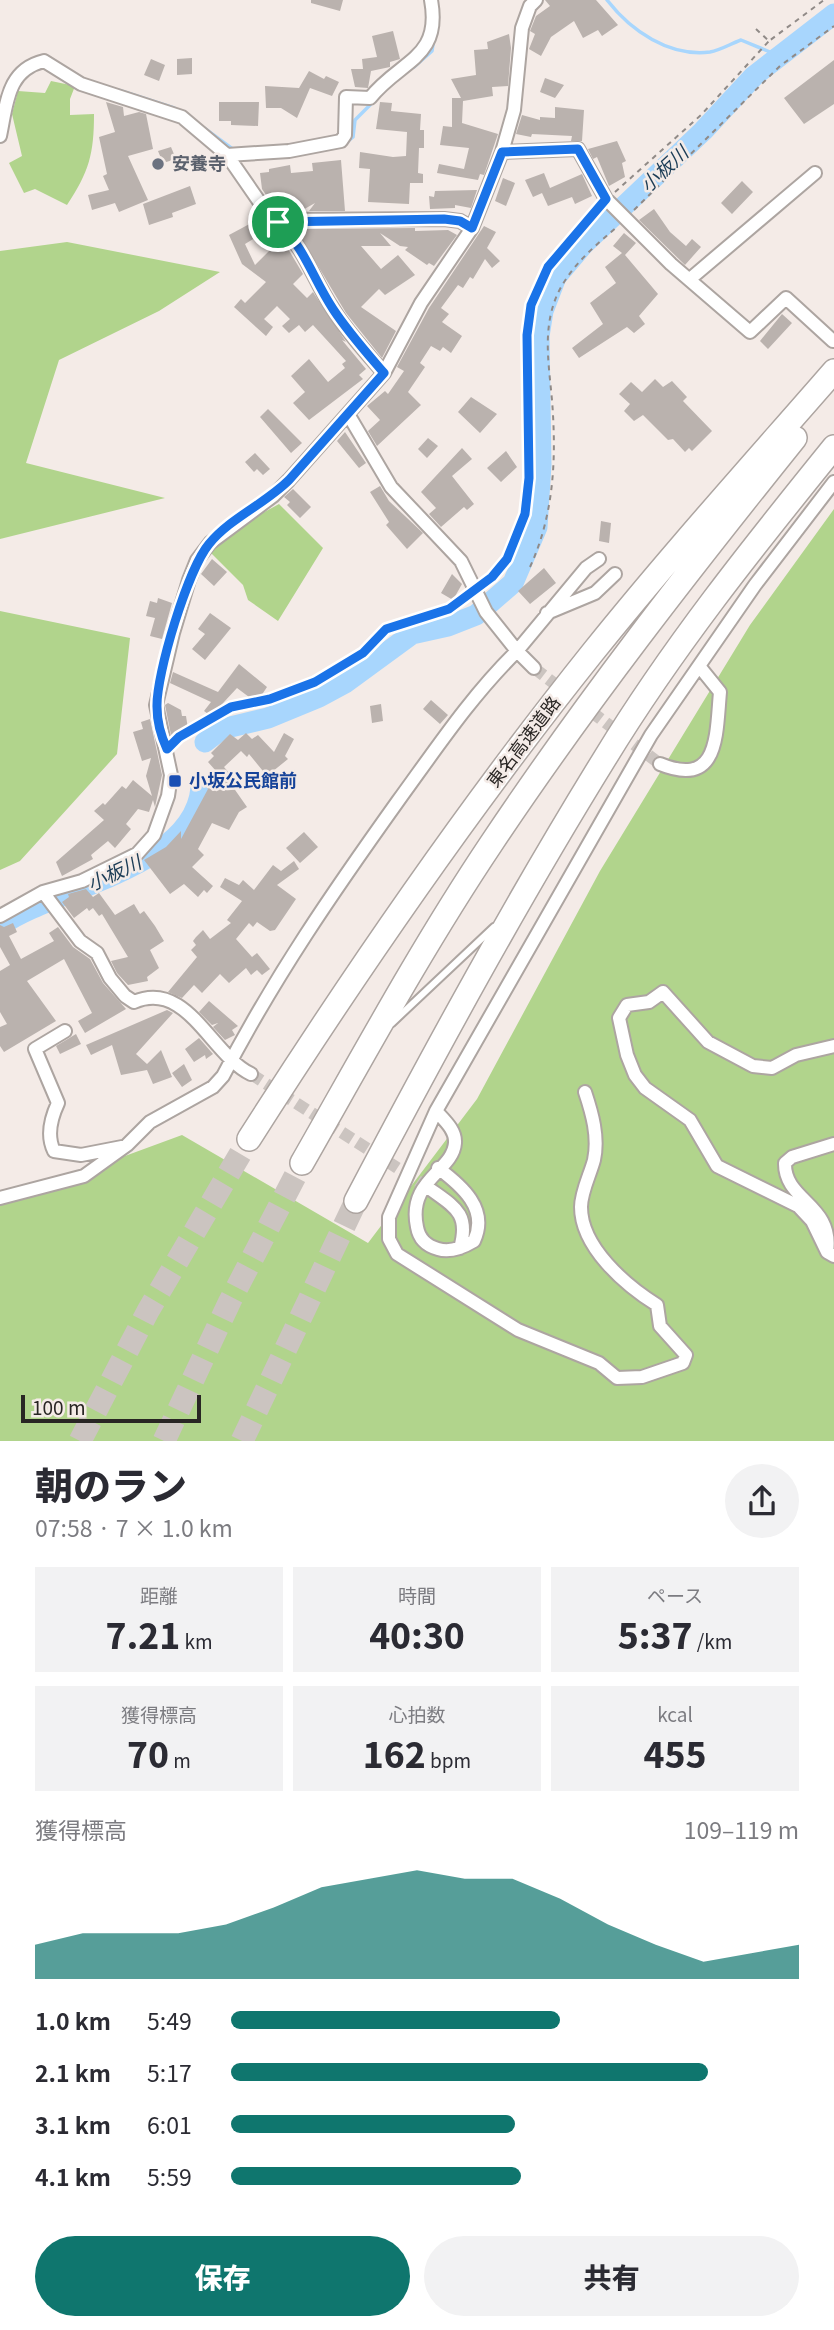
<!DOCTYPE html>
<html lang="ja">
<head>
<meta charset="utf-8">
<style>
	:root { --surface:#fff; --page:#f2f2f3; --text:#2b2b33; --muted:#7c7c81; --accent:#0f766e }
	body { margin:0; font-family:Georgia,"Noto Sans JP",serif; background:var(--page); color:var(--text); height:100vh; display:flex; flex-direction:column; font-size:26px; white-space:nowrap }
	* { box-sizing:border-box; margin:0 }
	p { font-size:23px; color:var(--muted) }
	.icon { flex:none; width:38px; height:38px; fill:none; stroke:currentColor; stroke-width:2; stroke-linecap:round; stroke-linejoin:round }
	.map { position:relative; height:1441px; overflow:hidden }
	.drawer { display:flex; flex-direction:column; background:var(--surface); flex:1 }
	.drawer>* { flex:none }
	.scale { position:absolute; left:21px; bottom:18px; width:180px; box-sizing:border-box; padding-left:7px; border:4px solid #292624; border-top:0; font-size:19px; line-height:24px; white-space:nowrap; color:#292624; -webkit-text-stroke:5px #f4ebe7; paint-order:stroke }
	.pin { position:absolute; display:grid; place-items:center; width:60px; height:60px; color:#fff; margin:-30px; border:4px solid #fff; border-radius:50%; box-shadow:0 2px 7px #0007 }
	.round { display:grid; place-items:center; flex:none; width:74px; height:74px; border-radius:37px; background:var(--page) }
	.overview { display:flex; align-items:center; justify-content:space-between; height:119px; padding:0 35px }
	h1 { font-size:38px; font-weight:800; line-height:52px }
	.metrics { display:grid; grid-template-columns:repeat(3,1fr); gap:10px; height:119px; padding:7px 35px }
	.metrics div { display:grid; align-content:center; border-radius:0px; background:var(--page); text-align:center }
	.metrics b { font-size:35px; font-weight:800 }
	.metrics small { font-size:19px; font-weight:400 }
	.metrics p { font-size:19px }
	.chart { height:196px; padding:14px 35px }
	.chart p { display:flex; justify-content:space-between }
	.chart svg { width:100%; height:126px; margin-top:7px; fill:var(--accent); opacity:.7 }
	.primary-button { display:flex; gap:14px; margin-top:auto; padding:14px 35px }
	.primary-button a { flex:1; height:80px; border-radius:42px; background:var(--accent); color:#fff; font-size:28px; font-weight:800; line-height:80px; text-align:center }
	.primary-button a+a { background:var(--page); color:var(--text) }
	ul { padding:0 35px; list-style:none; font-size:23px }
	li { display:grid; grid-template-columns:112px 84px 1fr; align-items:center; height:52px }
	li i { height:18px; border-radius:9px; background:var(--accent) }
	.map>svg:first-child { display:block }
</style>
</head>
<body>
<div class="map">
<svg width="834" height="1441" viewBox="0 0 834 1441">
	<rect width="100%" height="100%" fill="#f4ebe7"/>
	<path fill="#b1d48c" d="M 51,81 L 75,86 L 70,99 L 70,115 L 94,114 C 94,154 89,172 67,205 L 35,189 L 24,193 L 9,163 L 22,156 L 12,114 L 18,91 L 45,93 Z
		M 67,242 L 220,272 L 159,311 L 59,360 L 26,463 L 165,498 L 0,539 L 0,251 Z
		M 279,504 L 323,548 L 278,621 L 248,600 L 243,585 L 210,552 L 230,531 Z
		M 834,509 L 834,1441 L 0,1441 L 0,1202 L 182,1135 L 368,1243 L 477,1099 L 600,871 L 750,625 Z
		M 0,611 L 130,638 L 117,754 L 20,861 L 0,870 Z"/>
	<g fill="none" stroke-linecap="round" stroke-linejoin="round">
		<path stroke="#a8d6fd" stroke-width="3.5" d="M 607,0 C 631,31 669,57 710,52 C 721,50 730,44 741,40 L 770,52 L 801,39
			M 414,67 L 432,51 L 434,38
			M 118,90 L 174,108
			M 204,128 L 234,150
			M 347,142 L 353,137 L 355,120 L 379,96"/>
		<path stroke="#a8d6fd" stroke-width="21" d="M 205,742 L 222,729 L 268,718 L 319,697 L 345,683 L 412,634 L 448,626 L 476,615 L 513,583 L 537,527 L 541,465 L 539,336 L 543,311 L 556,277 L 583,245 L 703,131 L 754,76 L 834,14
			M 0,926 C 55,887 194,869 201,788"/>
	</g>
	<path fill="#bab2ae" d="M 311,0 L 343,0 L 340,11 L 311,3 Z
		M 545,0 L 596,0 L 618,25 L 602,36 L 598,30 L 583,38 L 574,21 L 551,37 L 541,56 L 529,49 L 535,34 L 530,31 L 536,16 L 550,6 Z
		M 393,31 L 400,59 L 390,62 L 390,67 L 371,71 L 368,88 L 355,87 L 351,69 L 363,69 L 362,59 L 377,57 L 372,36 Z
		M 509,34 L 511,48 L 508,86 L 492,87 L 493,96 L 463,101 L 462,123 L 498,134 L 484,175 L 480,174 L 478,180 L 437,173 L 439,164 L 464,169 L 469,148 L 440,145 L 443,126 L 452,127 L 452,98 L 461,98 L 451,79 L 476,75 L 474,50 L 488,49 L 487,42 Z
		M 192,58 L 192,74 L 177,75 L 177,59 Z
		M 151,59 L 165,65 L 159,81 L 144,75 Z
		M 834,60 L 834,104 L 804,124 L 784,98 Z
		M 309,71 L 324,79 L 326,76 L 339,82 L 332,96 L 310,88 L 297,118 L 281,108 L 266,108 L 265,86 L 299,88 Z
		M 545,78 L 564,85 L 555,98 L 540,92 Z
		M 106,102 L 123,107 L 124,116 L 139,112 L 146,114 L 153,149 L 128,156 L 148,200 L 119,212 L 115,203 L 92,210 L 88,195 L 109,190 L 103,176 L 107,174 L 99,137 L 115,132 Z
		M 219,102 L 259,102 L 258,126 L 231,125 L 231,121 L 219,121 Z
		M 380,102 L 392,103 L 391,111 L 421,114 L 420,130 L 424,130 L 424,148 L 419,148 L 418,173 L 423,174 L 423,183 L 410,183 L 409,204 L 368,202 L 370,169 L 359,168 L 360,152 L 393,157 L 406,156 L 407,132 L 376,129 Z
		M 555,107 L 584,110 L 582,141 L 571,141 L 572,136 L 532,134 L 531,137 L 516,134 L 522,115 L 540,120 L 540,117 L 555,118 Z
		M 617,141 L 626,161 L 622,163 L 625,177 L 609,186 L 597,157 L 593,159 L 588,149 Z
		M 171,147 L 176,159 L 163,163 L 158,151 Z
		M 341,160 L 345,211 L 309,211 L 315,203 L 301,211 L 277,211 L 262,189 L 260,173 L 269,172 L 269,169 L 290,165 L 291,173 L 313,171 L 312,163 Z
		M 544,173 L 550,188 L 582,174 L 592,196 L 575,204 L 572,197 L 548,206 L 542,193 L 533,197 L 525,180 Z
		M 503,178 L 515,183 L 506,206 L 495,201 Z
		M 742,181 L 753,192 L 732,214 L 721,203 Z
		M 190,186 L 196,204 L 172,213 L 173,217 L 149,225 L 143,204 Z
		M 477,190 L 471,208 L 455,205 L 455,208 L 430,209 L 429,196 L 434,197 L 435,191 Z
		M 654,209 L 670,232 L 686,246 L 692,239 L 701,247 L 685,265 L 639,220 Z
		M 259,219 L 266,231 L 245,244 L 255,265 L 271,249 L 284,242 L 303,274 L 293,284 L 307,298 L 313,292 L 346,342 L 342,340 L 366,369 L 359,375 L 363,379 L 309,420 L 293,403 L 305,392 L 291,376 L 309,359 L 328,382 L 345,368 L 342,364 L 346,361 L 313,325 L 305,332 L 299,325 L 289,333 L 282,326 L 290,319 L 277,306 L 264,319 L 273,327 L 266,336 L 234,307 L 241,299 L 245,303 L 266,282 L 242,264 L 229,235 Z
		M 484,226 L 496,232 L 487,248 L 500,261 L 492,268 L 485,259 L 473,279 L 470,277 L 463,288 L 458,285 L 441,308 L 449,314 L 442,322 L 462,336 L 451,353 L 443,347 L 440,351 L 431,346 L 420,363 L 425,367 L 408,392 L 421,405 L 377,446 L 368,431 L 380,420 L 367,406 L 385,391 L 388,394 L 404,371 L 397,367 L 429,308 Z
		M 415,228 L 415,231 L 448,230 L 457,235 L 434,266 L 429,263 L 427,265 L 405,250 L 408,247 L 400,246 L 380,233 L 391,246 L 361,246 L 381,269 L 398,255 L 415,275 L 385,295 L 379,289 L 361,307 L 396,331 L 382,358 L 346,313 L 296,229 Z
		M 624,233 L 636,243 L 625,255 L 658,294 L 639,316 L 645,324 L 634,333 L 627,327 L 579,358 L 572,348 L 603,324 L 590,303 L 616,283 L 605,267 L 622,253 L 613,246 Z
		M 782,314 L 792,323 L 768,349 L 760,341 Z
		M 655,379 L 663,387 L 672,381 L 687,397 L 683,401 L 712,431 L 692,451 L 689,448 L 685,452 L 673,439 L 668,440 L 643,415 L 634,421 L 624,411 L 630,404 L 619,394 L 631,382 L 642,392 Z
		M 471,397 L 497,414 L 480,433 L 458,412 Z
		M 268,409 L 302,443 L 291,453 L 260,417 Z
		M 345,432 L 366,463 L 359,468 L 337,441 Z
		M 428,438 L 438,446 L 427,458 L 418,449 Z
		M 462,448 L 472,459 L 452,476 L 474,504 L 467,510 L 464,507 L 441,527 L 429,514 L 436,508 L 421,492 Z
		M 506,451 L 517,467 L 501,482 L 487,468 Z
		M 255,453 L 270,469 L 263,475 L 257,469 L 254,472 L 245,462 Z
		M 380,486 L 389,501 L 423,533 L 407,549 L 386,525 L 389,522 L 370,492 Z
		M 293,489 L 311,507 L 300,518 L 287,505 L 290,502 L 284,497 Z
		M 601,521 L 611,523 L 609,543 L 599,541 Z
		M 212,559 L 227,572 L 214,586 L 201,574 Z
		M 544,568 L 556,583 L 530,604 L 518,591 Z
		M 452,574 L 462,584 L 453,600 L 441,593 Z
		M 158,598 L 172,603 L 162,639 L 150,636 L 155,618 L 146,616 L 150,601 L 157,603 Z
		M 210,613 L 231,628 L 205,660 L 192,649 L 205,634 L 198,629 Z
		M 239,664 L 267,687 L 259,699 L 256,696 L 253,700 L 237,688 L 211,716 L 204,711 L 211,702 L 170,683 L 173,672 L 218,692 Z
		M 431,700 L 448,715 L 440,724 L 423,709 Z
		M 168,703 L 181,710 L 182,716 L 186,716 L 188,729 L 171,735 L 165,705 Z
		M 381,704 L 383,721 L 372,723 L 370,706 Z
		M 150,719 L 162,775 L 155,807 L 153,800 L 149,812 L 138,809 L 126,824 L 131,829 L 115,848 L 108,841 L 91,855 L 93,859 L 62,876 L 56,862 L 104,820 L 94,811 L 103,803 L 105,805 L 122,786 L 126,789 L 133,780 L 152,796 L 146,776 L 151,758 L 142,761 L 133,732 L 143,729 L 141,722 Z
		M 246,733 L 252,739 L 258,735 L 274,752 L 284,733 L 294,739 L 285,756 L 288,759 L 267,776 L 249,754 L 247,757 L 241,751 L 224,767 L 230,774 L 226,777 L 247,807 L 239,812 L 229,830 L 212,823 L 198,849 L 204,855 L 192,867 L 213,886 L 207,893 L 204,890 L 198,897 L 184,884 L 170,894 L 144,860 L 166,847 L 181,831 L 181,839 L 208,789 L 203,782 L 216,771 L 208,762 L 214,756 L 211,753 L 230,734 L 238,740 Z
		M 304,832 L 318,847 L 300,863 L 286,848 Z
		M 294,861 L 299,869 L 277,885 L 296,899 L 275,930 L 270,931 L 257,922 L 253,927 L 249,923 L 236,939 L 252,957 L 257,953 L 270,969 L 262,975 L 257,970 L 251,975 L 246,968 L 229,983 L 220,974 L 202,993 L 194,985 L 182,998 L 168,992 L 197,957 L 191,950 L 196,945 L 193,941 L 196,937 L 203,930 L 210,939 L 231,923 L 227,920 L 242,901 L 220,887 L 225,878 L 239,885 L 243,880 L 254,890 L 273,865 L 281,871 Z
		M 86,889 L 93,897 L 99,893 L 115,915 L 134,904 L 140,914 L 144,911 L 155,926 L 164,941 L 150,950 L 159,968 L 147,977 L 148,981 L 128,985 L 117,973 L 111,961 L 128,957 L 102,914 L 99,916 L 93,908 L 89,911 L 87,908 L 74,918 L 62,902 L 69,897 L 68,894 Z
		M 13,923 L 17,932 L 9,936 L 21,959 L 54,941 L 49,933 L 58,927 L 73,947 L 90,959 L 103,983 L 126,1009 L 85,1033 L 78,1021 L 92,1013 L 64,959 L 27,981 L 56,1021 L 4,1052 L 0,1046 L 0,1027 L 7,1024 L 0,1012 L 0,971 L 10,965 L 0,947 L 0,925 L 4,927 Z
		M 209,1001 L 238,1026 L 232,1030 L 235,1035 L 225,1040 L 213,1027 L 218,1023 L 212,1025 L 199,1012 Z
		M 167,1010 L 173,1013 L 136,1054 L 147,1064 L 161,1050 L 172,1077 L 153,1084 L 147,1070 L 121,1075 L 112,1045 L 91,1055 L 86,1045 Z
		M 76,1034 L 81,1044 L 60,1054 L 56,1046 Z
		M 199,1038 L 213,1054 L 206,1059 L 205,1055 L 194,1062 L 185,1049 Z
		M 184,1064 L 192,1080 L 182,1087 L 172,1073 Z"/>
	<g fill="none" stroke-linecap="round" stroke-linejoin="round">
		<path stroke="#cbc4c0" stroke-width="12" stroke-dasharray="12 6" stroke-linecap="butt" d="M 534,668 L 660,764
			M 251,1074 L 430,1189"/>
		<path stroke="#cbc4c0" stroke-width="23" stroke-dasharray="23 11" stroke-linecap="butt" d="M 80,1441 L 148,1311 L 249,1139
			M 164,1441 L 230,1301 L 302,1163
			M 242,1441 L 356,1201"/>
		<defs>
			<path id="service" d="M 392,1023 L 494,927"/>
			<path id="minor" d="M 0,136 C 7,103 7,70 44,61 L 81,84 L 182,117 L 227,155 L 272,220 L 444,219 L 460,221 L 472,228
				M 502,152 L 578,149 L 606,199 L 671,264 L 750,332 L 786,298 L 833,341
				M 227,155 L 289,151 L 341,141 L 345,135 L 346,97 L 370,98 C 400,60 442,59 431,0
				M 278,222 C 306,250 312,277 333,309 C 347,332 366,352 384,373
				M 690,279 L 815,173
				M 547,613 L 595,593 L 615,574
				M 534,668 L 517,651 L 586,568 L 599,559
				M 660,764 C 719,788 716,736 720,692 L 699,666
				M 43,892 L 80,941 L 97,953 L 110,978 L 125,996 L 134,1002 C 187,979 211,1055 251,1074
				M 0,916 L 43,892 L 82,881 L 137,854 L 154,835 L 168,796 L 171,775 L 156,705 L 173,633 L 189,580 L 197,560 L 210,543 L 273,496 L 289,480 L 384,373 L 421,303 L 472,228 L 502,152 L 514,110 L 522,28 L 530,6 L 536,0
				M 65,1031 L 35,1049 L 58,1103 C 51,1118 46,1135 54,1151 L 81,1155 L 122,1147
				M 834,1046 L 796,1055 L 772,1068 L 753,1066 L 708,1042 L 663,992 L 649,1002 L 627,1005 L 619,1018 L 627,1055 L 635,1075 L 645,1088 L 690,1120 L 717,1166 L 798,1206 L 812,1221 L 827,1252 L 834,1256
				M 585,1092 C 592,1113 599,1137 594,1160 C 590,1175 581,1192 581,1207 C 581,1247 625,1285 657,1305 L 660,1326 L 686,1355 L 683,1363 L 642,1377 L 617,1378 L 599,1363 L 518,1330 L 397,1254 L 389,1239 L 389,1217 L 436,1111 L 651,735 L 755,585 L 834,482
				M 436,1111 C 444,1120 456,1130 455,1143 C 453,1171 407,1180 417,1227 C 419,1239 427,1246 438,1249 C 451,1253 464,1247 474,1241 C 489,1209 462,1186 438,1168
				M 430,1189 C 455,1207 470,1214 460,1248
				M 0,1198 L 84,1176 L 127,1145 L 150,1122 L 213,1087 L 223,1076 C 275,976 333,892 398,801 C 436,749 471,696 517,651 L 486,612 L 461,561 L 391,487 L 348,414
				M 827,1252 C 834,1204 784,1201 785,1163 L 792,1157 L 834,1144"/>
			<path id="motorway" d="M 249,1139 C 356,971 469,807 593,652 C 670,556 753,464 834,371
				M 302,1163 C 363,1056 422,947 491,844 C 585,703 689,570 795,438
				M 356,1201 C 435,1051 516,902 605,758 C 672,648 753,547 834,447"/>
		</defs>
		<use href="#service" stroke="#ada5a1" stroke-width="10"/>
		<use href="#minor" stroke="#ada5a1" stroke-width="16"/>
		<use href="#motorway" stroke="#ada5a1" stroke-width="26"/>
		<path stroke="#908a87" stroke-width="2" stroke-dasharray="5 5" stroke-linecap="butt" d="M 756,29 L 769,41 L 824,0
			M 615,192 L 701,115 L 769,41
			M 634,210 L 780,66 L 834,26
			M 530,567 C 552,519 556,468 553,415 C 551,372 539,329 560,289 C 574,263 596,245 618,226
			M 485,583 C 566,516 507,388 532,302 C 542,265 573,236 599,208
			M 178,738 L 231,707 L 270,699 L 315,682 L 363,653 L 386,630 L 449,609 L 464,599"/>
		<use href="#service" stroke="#fff" stroke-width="6"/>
		<use href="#minor" stroke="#fff" stroke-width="12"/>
		<use href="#motorway" stroke="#fff" stroke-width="23"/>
	</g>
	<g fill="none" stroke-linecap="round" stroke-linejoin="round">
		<defs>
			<path id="route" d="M 578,149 L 606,199 L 548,267 L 531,305 L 527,335 L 529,478 L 525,514 L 507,559 L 492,577 L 449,609 L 386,629 L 363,653 L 315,682 L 270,699 L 231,707 L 179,737 L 167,749 C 161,736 157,721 157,707 C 156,674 188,569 209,544 C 230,518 265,504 289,480 L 384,373 C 366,352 348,332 333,309 C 312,277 306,250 278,222 L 444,219 L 460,221 L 472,228 L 502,152 Z"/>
		</defs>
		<use href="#route" stroke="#fff" stroke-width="14"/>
		<use href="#route" stroke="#1a73e8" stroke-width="9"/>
	</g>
	<circle fill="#6b7280" stroke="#f4ebe7" stroke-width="2.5" cx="158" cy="164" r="7"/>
	<rect fill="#1a4fb4" stroke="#f4ebe7" stroke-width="2.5" x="168" y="774" width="14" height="14" rx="3.5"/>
	<g text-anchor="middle" stroke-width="5" stroke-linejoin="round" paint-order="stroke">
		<g font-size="18" font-weight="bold" fill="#5b616d" stroke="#f4ebe7" text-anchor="start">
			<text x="172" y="170">安養寺</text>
		</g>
		<g font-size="18" fill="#292624" stroke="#f4ebe7">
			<text transform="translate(524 742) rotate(-53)" y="6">東名高速道路</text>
		</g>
		<g font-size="18" font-weight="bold" fill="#164399" stroke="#f4ebe7" text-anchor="start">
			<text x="189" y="787">小坂公民館前</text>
		</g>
		<g font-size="19" font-style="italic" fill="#1b3c56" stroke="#f4ebe7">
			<text transform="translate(664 169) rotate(-43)" y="7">小板川</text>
			<text transform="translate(114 873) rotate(-25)" y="7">小板川</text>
		</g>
	</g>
</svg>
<div class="scale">100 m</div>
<div class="pin" style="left:278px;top:222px;background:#1e9e55"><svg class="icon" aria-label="arrive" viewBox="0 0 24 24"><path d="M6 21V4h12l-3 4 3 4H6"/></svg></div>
</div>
<section class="drawer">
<div class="overview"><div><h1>朝のラン</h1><p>07:58 · 7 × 1.0 km</p></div><a class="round"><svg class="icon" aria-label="share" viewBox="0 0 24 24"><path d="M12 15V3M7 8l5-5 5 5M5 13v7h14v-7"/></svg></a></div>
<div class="metrics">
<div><p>距離</p><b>7.21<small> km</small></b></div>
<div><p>時間</p><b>40:30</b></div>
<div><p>ペース</p><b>5:37<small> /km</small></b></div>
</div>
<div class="metrics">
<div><p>獲得標高</p><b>70<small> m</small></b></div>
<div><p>心拍数</p><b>162<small> bpm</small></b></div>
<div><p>kcal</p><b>455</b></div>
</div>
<div class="chart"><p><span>獲得標高</span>109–119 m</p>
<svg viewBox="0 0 160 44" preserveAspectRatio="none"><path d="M0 44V32L10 28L20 28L30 28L40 25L50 19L60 12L70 9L80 6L90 9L100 9L110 16L120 25L130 32L140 38L150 35L160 32V44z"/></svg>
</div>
<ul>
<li><b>1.0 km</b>5:49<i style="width:58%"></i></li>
<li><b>2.1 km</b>5:17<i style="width:84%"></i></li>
<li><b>3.1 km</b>6:01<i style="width:50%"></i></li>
<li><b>4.1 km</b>5:59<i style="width:51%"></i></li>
</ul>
<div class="primary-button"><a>保存</a><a>共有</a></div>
</section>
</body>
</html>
